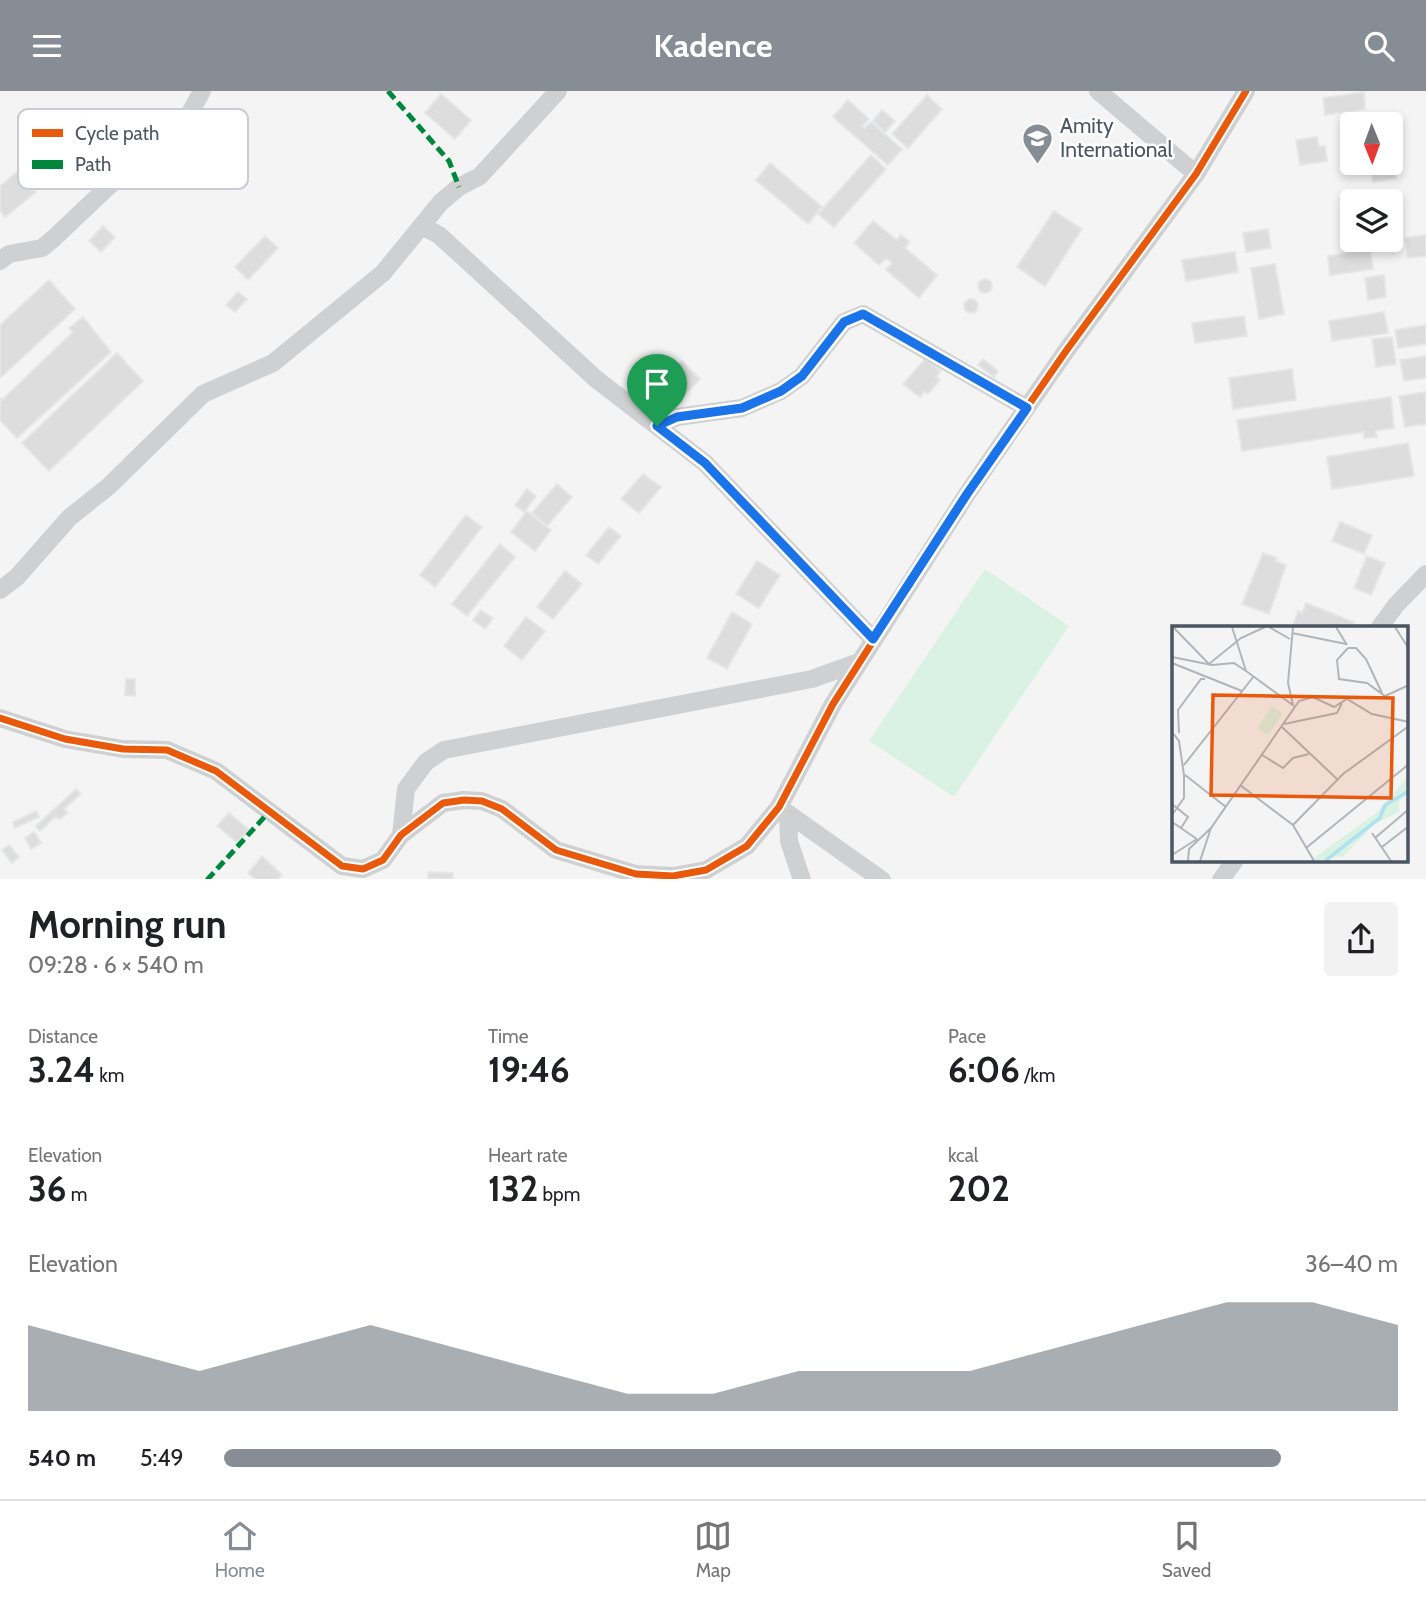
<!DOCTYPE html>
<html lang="en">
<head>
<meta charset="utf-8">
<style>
	:root { --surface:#fff; --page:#f2f2f2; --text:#202124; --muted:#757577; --line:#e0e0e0; --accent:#868d94 }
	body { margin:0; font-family:Cabin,sans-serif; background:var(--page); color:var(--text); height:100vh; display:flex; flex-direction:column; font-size:26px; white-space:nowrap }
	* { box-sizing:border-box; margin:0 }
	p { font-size:23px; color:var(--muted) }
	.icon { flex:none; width:38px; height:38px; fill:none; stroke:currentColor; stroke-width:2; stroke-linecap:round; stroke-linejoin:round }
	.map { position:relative; height:788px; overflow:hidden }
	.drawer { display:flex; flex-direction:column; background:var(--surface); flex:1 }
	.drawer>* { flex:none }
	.needle { width:46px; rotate:179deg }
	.controls { position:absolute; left:1340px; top:21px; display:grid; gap:14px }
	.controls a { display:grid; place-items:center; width:63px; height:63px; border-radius:7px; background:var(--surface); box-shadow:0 4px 10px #0003; font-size:35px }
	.pin { position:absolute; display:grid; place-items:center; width:60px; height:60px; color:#fff; margin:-72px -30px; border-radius:50% 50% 50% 0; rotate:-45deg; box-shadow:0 0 7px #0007 }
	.pin .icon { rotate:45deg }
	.round { display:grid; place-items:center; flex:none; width:74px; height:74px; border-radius:7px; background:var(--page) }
	.headline { display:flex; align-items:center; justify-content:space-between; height:119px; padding:0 28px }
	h1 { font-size:38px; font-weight:700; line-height:52px }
	.figures { display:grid; grid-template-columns:repeat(3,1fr); gap:10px; height:119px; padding:7px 28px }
	.figures div { display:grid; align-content:center }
	.figures b { font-size:35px; font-weight:700 }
	.figures small { font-size:19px; font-weight:400 }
	.figures p { font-size:19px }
	.chart { height:196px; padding:14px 28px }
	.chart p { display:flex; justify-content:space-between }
	.chart svg { width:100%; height:126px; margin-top:7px; fill:var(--accent); opacity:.7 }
	ul { padding:0 28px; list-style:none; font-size:23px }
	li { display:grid; grid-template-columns:112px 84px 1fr; align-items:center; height:52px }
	li i { height:18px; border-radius:9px; background:var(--accent) }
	header { display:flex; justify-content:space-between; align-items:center; height:91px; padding:0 28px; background:var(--accent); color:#fff; font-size:32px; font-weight:700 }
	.tabs { display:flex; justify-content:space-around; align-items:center; height:98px; border-top:2px solid var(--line); background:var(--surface); font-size:19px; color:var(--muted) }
	.tabs a { display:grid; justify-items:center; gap:4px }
	.tabs .current { color:var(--accent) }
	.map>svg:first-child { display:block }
</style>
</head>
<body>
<header><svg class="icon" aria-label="menu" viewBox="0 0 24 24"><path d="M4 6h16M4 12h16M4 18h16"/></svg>Kadence<svg class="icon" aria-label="search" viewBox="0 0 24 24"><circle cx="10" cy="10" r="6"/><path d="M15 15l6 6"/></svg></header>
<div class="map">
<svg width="1426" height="789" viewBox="0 0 1426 789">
	<rect width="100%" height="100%" fill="#f4f4f4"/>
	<path fill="#d9f2e3" d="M 985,478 L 1069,535 L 954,706 L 869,650 Z"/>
	<path fill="#ddddde" stroke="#e5e6e7" stroke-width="2" d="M 1364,1 L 1365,18 L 1325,24 L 1323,7 Z
		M 441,3 L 471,29 L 455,48 L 425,22 Z
		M 927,4 L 942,18 L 908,57 L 892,43 Z
		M 848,9 L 869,28 L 862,35 L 865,37 L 871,31 L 902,58 L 888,74 L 833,26 Z
		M 882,19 L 895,30 L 885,41 L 873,30 Z
		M 1317,46 L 1319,56 L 1325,55 L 1327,70 L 1300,74 L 1296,49 Z
		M 871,64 L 886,78 L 834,136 L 818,123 Z
		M 1391,68 L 1396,87 L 1373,91 L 1370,72 L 1391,72 Z
		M 770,72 L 822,116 L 808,133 L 756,89 Z
		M 18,80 L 24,87 L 28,85 L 34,92 L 30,95 L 36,101 L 5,126 L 0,120 L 0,95 Z
		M 1054,120 L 1082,138 L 1045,195 L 1017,176 Z
		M 873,130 L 897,149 L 901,144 L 910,151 L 905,157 L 937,184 L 919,207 L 886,179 L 892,172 L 886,167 L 879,174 L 854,152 Z
		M 103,135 L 115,146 L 101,161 L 89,150 Z
		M 1268,138 L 1271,157 L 1246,161 L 1243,142 Z
		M 1426,144 L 1426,165 L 1408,167 L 1405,147 Z
		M 265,145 L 278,157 L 248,189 L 235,176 Z
		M 1370,158 L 1373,178 L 1330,184 L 1328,165 Z
		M 1235,161 L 1238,181 L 1186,190 L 1182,169 Z
		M 1275,173 L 1284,223 L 1259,228 L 1251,177 Z
		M 1384,184 L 1386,206 L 1368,209 L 1365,187 Z
		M978 195a7 7 0 1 1 14 0a7 7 0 1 1-14 0Z
		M 49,189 L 75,218 L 0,287 L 0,234 Z
		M 238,201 L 247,208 L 235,221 L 226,214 Z
		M964 215a7 7 0 1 1 14 0a7 7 0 1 1-14 0Z
		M 1384,221 L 1388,242 L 1332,250 L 1329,230 Z
		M 1244,225 L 1247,245 L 1195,252 L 1192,232 Z
		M 83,226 L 111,261 L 17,347 L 0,329 L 0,307 L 2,309 L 73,241 L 69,237 Z
		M 1426,234 L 1426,253 L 1398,257 L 1395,239 Z
		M 1392,246 L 1396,273 L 1376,276 L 1372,248 Z
		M 117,262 L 143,290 L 49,380 L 22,352 Z
		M 1426,265 L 1426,287 L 1404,290 L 1400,269 Z
		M 925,268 L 941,280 L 936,286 L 940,289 L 928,303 L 925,300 L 920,306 L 903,293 Z
		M 983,268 L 998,280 L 994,286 L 978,274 Z
		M 682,270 L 700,288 L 671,317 L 653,299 Z
		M 1292,278 L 1296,309 L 1233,318 L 1229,287 Z
		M 1426,301 L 1426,333 L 1405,336 L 1399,305 Z
		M 1391,306 L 1394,337 L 1375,340 L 1377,346 L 1364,347 L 1364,341 L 1242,360 L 1237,329 Z
		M 1408,352 L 1414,385 L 1332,398 L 1327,366 Z
		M 643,383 L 661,396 L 639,422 L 621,408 Z
		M 557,393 L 572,406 L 547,435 L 532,422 Z
		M 527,398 L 536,405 L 524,421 L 515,414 Z
		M 527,420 L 551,439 L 535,460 L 511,441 Z
		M 466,424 L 482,436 L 435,496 L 420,484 Z
		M 1340,431 L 1372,444 L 1364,463 L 1332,450 Z
		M 609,436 L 621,445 L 598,473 L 586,464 Z
		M 500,453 L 515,466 L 467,525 L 452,513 Z
		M 1263,462 L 1277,467 L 1275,470 L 1286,474 L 1269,523 L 1242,513 Z
		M 1367,465 L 1385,472 L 1371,504 L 1354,497 Z
		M 757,470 L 780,484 L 759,517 L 736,503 Z
		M 565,480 L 582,493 L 553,528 L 537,516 Z
		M 1306,512 L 1354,531 L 1352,536 L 1300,536 L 1293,534 L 1298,520 L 1302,522 Z
		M 481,519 L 493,527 L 485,538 L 473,529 Z
		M 732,521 L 752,533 L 727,578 L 707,567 Z
		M 526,526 L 545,540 L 522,569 L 504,555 Z
		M 126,588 L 135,588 L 135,605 L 125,604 Z
		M 76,698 L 81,703 L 64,718 L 68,722 L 59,728 L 55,726 L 40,740 L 36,735 Z
		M 36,720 L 39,726 L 15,737 L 13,731 Z
		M 229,722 L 249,739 L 238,752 L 217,735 Z
		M 34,741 L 41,752 L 31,758 L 25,747 Z
		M 9,754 L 19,766 L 12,772 L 2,759 Z
		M 262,765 L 282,784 L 277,789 L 256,789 L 248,782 Z
		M 428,781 L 453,782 L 453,788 L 428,787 Z"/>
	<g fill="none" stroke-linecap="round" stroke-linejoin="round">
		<path stroke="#ced0d2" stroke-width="18" d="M 1098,0 L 1196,83
			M 422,135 L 439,144 L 596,288 L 705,372 L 873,548
			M 0,170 L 9,163 L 42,157 L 54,147 L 110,94 L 179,42 L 202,0
			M 657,335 L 677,326 L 742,317 L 781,300 L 802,285 L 844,231 L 863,223 L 1027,317
			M 0,499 L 17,486 L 69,427 L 109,395 L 203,303 L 273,272 L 383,182 L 441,111 L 459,96 L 480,85 L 558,0
			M 1380,536 L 1396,514 L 1426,483
			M 0,627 L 65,648 L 123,658 L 167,659 L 216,680 L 342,775 L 363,778 L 383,769 L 401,744 L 443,712 L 464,709 L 482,710 L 502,718 L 556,759 L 636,783 L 673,785 L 706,779 L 747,755 L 779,716 L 833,613 L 967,403 L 1066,260 L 1196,83 L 1246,0
			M 779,716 L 882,789
			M 788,723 L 789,750 L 802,789
			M 401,744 L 406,698 L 426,671 L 444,659 L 812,588 L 859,571
			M 1221,789 L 1235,769"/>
		<path stroke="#00873e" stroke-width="5" stroke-dasharray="10 5" stroke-linecap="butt" d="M 388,0 L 449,70 L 459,96
			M 207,789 L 269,721"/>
		<defs>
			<path id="cycleway" d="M 0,627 L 65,648 L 123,658 L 167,659 L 216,680 L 342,775 L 363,778 L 383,769 L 401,744 L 443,712 L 464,709 L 482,710 L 502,718 L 556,759 L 636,783 L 673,785 L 706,779 L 747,755 L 779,716 L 833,613 L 967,403 L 1066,260 L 1196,83 L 1246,0"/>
		</defs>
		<use href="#cycleway" stroke="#fff" stroke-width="11"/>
		<use href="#cycleway" stroke="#e8590c" stroke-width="7"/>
	</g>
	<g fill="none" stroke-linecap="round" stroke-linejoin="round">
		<defs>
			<path id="route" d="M 863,223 L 1027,317 L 967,403 L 873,548 L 705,372 L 657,335 L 677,326 L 742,317 L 781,300 L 802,285 L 844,231 Z"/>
		</defs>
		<use href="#route" stroke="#fff" stroke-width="14"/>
		<use href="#route" stroke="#1a73e8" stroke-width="9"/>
	</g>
	<defs>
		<symbol id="school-pin" viewBox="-11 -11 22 30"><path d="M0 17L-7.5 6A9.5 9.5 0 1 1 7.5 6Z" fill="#868d94" stroke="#fff"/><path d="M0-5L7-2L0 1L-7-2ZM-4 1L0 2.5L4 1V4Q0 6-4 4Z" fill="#fff"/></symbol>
	</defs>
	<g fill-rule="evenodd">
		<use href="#school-pin" x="1020" y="30" width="35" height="47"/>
	</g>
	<g text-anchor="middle" stroke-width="5" stroke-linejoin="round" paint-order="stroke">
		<g font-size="21" fill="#4a5661" stroke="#fff" text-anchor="start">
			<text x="1060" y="42">Amity<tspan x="1060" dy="24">International</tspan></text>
		</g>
	</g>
	<g transform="translate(1172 535)">
		<rect width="236" height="236" fill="#f4f4f4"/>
		<path d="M 100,80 L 111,88 L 96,109 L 85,102 ZM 236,151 L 236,167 L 227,176 L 227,186 L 201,199 L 172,230 L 138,235 L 204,187 Z" fill="#d9f2e3"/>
		<path fill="none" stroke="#aee2f0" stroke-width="3.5" d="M 153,235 L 208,192 L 213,179 L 237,165"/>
		<path fill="none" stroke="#b0b5b9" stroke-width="2" d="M 1,1 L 37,38 L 69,12 L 93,1M 60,1 L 74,45 L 122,80M 97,1 L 118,13M 121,1 L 116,57 L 121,79M 164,1 L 175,19M 223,1 L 237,23M 120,7 L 174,18M 176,22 L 165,34 L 167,53 L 195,57 L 213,70 L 237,59M 176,22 L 184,22 L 194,33 L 210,67M 0,31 L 40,39 L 62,37 L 74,45M 0,37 L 70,65M 112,98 L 165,87 L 170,77M 110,101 L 166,154M 0,106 L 7,115 L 12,149 L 12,172 L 0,189M 7,107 L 6,84 L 29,53 L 33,53M 90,129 L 111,142 L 121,132 L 137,128M 12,139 L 82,50M 13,149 L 54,181M 68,159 L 121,199 L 142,235M 0,178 L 16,191 L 9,202M 0,196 L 25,213M 121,199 L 171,148 L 237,100M 200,207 L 219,235M 203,212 L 237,183M 210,221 L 237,200M 134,222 L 237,138M 0,229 L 25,213M 16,235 L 17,223 L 39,202 L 127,75 L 141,71 L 162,81 L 175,73 L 200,88 L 237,96M 28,235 L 39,202"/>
		<path fill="#e8590c" fill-opacity="0.15" stroke="#e8590c" stroke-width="3.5" d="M 41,69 L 221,72 L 219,172 L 39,169 Z"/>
		<rect width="236" height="236" fill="none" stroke="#4a5661" stroke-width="3.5"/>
	</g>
	<rect x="18" y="18" width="230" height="80" rx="10" fill="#fff" stroke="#c9ccd0" stroke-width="2"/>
	<rect x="32" y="38" width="31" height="8" fill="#e8590c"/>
	<rect x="32" y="69" width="31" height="9" fill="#00873e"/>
	<g font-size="19" fill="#4a5661">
		<text x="75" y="49">Cycle path</text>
		<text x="75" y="80">Path</text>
	</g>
</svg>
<div class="controls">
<a><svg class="needle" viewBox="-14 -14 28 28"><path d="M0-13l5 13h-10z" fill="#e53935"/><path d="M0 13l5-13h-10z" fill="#757577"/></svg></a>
<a><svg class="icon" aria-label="layers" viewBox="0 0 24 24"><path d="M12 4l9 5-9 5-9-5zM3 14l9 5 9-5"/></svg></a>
</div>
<div class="pin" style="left:657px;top:335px;background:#1e9e55"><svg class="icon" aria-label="arrive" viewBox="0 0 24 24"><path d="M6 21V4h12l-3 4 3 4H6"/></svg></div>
</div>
<section class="drawer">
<div class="headline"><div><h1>Morning run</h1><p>09:28 · 6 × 540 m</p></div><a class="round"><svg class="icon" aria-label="share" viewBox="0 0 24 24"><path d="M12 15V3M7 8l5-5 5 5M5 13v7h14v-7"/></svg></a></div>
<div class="figures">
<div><p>Distance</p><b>3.24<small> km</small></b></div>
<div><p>Time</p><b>19:46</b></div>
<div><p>Pace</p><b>6:06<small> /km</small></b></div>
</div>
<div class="figures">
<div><p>Elevation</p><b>36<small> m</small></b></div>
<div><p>Heart rate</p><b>132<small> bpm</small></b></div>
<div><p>kcal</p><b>202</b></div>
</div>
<div class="chart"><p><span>Elevation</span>36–40 m</p>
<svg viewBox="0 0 160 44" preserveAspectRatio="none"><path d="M0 44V14L10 22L20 30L30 22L40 14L50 22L60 30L70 38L80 38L90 30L100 30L110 30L120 22L130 14L140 6L150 6L160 14V44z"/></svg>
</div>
<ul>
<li><b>540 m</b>5:49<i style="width:90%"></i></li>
</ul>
</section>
<nav class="tabs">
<a class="current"><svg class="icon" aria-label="home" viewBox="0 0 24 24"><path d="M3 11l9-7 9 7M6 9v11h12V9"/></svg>Home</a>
<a><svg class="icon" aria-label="map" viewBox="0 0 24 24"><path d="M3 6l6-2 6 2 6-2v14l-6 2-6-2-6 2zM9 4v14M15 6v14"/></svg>Map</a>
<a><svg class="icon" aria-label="saved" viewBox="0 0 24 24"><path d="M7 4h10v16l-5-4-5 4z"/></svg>Saved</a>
</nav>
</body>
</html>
